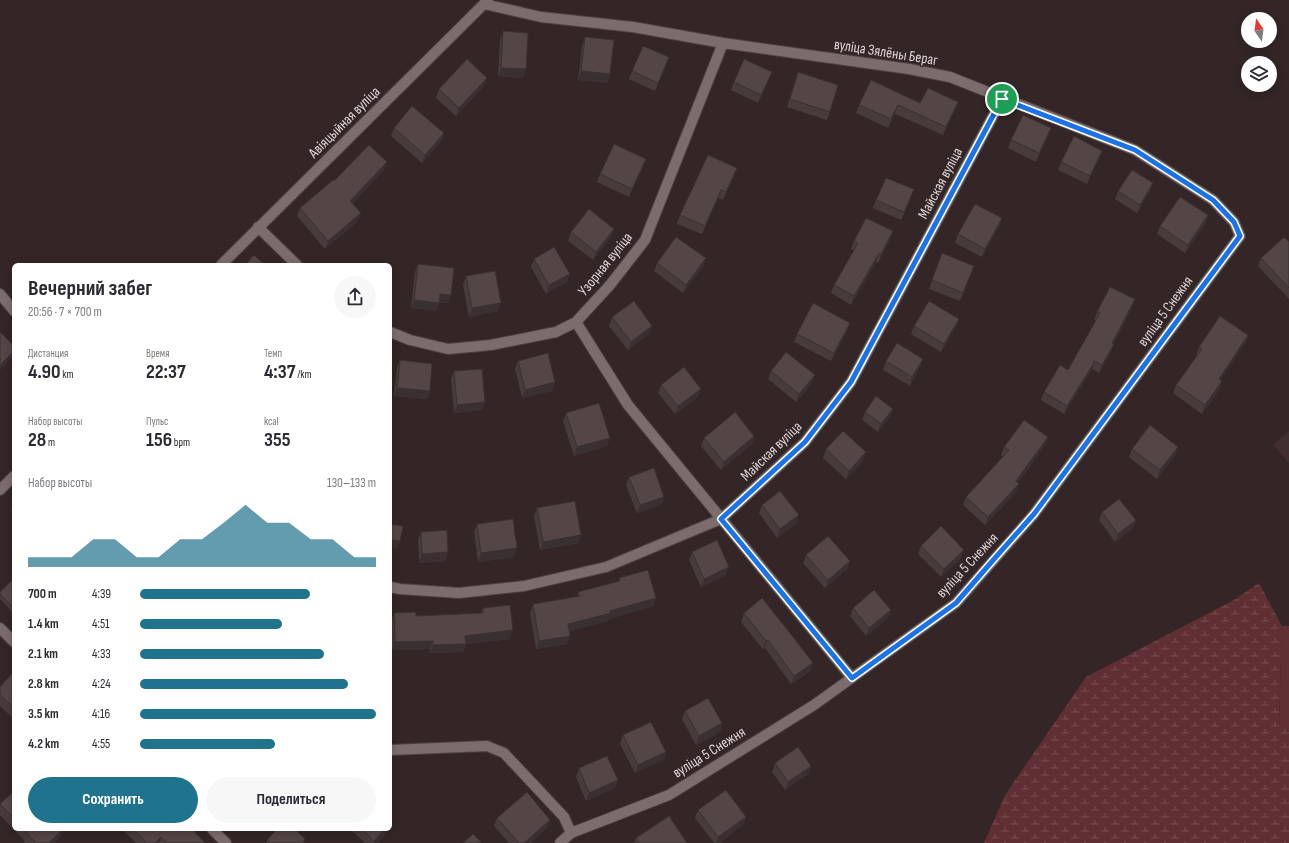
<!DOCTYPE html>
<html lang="ru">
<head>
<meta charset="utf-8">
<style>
	:root { --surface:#fff; --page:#f7f7f7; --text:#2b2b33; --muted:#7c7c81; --accent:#20738d }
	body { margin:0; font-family:"Sofia Sans Condensed",sans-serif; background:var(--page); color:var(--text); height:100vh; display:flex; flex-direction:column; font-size:15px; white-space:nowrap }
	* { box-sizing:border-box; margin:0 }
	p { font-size:13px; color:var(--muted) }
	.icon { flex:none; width:22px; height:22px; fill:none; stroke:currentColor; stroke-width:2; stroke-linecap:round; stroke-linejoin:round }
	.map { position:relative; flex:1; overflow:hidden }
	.panel { position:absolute; left:12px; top:263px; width:380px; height:568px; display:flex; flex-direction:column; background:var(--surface); border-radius:6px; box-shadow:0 2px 10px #0003 }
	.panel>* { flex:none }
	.needle { width:26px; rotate:346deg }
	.controls { position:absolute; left:1241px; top:12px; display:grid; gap:8px }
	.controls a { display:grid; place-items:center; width:36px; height:36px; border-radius:50%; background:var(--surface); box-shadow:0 2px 10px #0003; font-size:20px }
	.pin { position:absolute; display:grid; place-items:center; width:34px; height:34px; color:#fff; margin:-17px; border:2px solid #fff; border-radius:50%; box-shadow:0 1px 4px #0007 }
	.round { display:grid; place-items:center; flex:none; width:42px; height:42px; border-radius:21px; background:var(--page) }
	.summary { display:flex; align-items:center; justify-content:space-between; height:68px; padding:0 16px }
	h1 { font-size:22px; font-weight:700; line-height:30px }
	.metrics { display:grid; grid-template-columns:repeat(3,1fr); gap:6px; height:68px; padding:4px 16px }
	.metrics div { display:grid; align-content:center }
	.metrics b { font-size:20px; font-weight:700 }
	.metrics small { font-size:11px; font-weight:400 }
	.metrics p { font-size:11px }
	.chart { height:112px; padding:8px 16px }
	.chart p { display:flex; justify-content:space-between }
	.chart svg { width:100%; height:72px; margin-top:4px; fill:var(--accent); opacity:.7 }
	.primary-button { display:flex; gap:8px; margin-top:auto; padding:8px 16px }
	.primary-button a { flex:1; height:46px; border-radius:24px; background:var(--accent); color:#fff; font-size:16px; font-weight:700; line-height:46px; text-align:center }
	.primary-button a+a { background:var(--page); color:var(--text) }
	ul { padding:0 16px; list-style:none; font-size:13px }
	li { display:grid; grid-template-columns:64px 48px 1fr; align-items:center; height:30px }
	li i { height:10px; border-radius:5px; background:var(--accent) }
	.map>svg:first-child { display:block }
</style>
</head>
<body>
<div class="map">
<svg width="1289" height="843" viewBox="0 0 1289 843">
	<defs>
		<pattern id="wetland-marsh" width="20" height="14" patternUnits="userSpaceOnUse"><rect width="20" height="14" fill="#5f2f34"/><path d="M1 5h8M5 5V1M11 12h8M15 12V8" fill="none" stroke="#764c51"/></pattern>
	</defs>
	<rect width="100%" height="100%" fill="#342627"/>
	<path fill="#432e2f" d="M 1289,431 L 1289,463 L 1273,445 Z"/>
	<path fill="#5f2f34" d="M 1282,626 L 1289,626 L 1289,732 L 1279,721 Z"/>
	<path fill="url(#wetland-marsh)" d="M 1259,583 L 1282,626 L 1279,721 L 1289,732 L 1289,843 L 984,843 L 1005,795 L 1086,677 L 1234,600 Z"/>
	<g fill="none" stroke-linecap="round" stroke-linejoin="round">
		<defs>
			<path id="street" d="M 484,4 L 541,17 L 633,27 L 723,43 L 909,69 L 950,77 L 1135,150 L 1213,200 L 1234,222 L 1240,236 L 1034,514 L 956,603 L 814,705 L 669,795 L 571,833 L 560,843
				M 258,227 L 297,265
				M 221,265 L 488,0
				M 0,294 L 14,311
				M 576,322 L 628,405 L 852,678
				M 390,332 L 410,340 L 448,349 L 491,345 L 556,332 L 576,322 L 610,285 L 645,240 L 723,43
				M 0,490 L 14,476
				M 390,587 L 400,589 L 459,593 L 524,586 L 606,567 L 721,519 L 805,442 L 851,382 L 1002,99
				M 0,628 L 14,642
				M 390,750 L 487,746 L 504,753 L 564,817 L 571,833
				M 212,829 L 226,843"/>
		</defs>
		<use href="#street" stroke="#4e4243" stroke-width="12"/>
		<use href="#street" stroke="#7d6c6d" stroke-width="10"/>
	</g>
	<path fill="#483b3c" d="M 503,31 L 523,78 L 498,76 L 500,40 Z
		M 585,37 L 610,74 L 607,83 L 578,80 L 582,46 Z
		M 666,66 L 655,91 L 629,79 L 632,71 Z
		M 772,72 L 769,80 L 758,103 L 731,90 L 734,82 Z
		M 798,72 L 830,112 L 827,120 L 787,107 Z
		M 484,86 L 456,116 L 436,98 L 439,89 Z
		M 920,103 L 955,110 L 943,135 L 895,114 L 888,128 L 856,113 L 859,105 Z
		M 394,128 L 444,133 L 441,141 L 422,163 L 391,136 Z
		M 1051,128 L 1048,136 L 1036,162 L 1008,148 L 1011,140 Z
		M 1102,151 L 1099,159 L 1087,184 L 1058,170 L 1061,162 Z
		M 643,167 L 629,197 L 597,182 L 600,174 Z
		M 384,170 L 353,203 L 358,221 L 325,249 L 297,216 L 300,208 L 334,181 Z
		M 734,176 L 723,200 L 718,198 L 702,234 L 677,224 L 680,215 Z
		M 1118,191 L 1150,191 L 1137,213 L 1115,199 Z
		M 911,198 L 901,220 L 873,208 L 876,200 Z
		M 1208,215 L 1205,224 L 1185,253 L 1157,234 L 1160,226 Z
		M 1002,218 L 999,226 L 982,257 L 955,243 L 958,234 Z
		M 614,229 L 611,237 L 593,260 L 568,241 L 571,232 Z
		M 890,239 L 878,263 L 876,262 L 851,305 L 831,293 L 834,285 L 854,250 L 851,249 L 854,241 Z
		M 1289,242 L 1289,299 L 1258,266 L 1261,258 Z
		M 942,253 L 974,266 L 960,301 L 929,289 Z
		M 534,259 L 567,282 L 546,294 L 531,267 Z
		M 657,263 L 703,267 L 683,293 L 654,271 Z
		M 418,264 L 451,295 L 448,303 L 439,303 L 436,311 L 411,308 L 415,272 Z
		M 466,276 L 498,311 L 469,317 L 463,285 Z
		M 1132,308 L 1113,344 L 1111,352 L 1099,373 L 1092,369 L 1064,414 L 1041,400 L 1044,392 L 1068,370 L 1096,321 L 1094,320 L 1097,312 Z
		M 612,317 L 652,326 L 649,334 L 628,350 L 609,326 Z
		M 959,319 L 956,327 L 941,352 L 911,334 L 914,326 Z
		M 847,331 L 831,361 L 794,342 L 797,334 Z
		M 1248,335 L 1245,343 L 1220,380 L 1219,390 L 1202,414 L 1173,393 L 1176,385 L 1197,356 L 1196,355 L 1199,347 Z
		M 923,359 L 920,367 L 910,386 L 883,370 L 886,361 Z
		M 400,360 L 430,391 L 427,399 L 394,396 L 397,368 Z
		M 518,361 L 555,382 L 552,391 L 522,398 L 515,369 Z
		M 454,371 L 485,402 L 482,410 L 454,413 L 451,379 Z
		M 771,371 L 812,383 L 796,402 L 768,379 Z
		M 661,385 L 698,397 L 675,414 L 658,393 Z
		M 893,409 L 890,417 L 878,432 L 862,420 L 865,412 Z
		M 566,413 L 607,446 L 574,456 L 563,421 Z
		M 754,436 L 752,444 L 721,470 L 701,446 L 704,438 Z
		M 1048,437 L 1045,445 L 1018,483 L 1019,484 L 1016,492 L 985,525 L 963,505 L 966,497 L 1003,457 L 1001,455 L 1004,447 Z
		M 826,449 L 863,461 L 846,479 L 823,458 Z
		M 1132,449 L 1175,455 L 1157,479 L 1129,457 Z
		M 629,477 L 664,497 L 661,505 L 637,513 L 626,485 Z
		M 14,503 L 14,515 L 11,512 Z
		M 762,505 L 796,524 L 777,538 L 759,513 Z
		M 537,508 L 581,535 L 578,543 L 540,550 L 534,516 Z
		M 1102,512 L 1136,520 L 1133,528 L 1115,542 L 1099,520 Z
		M 477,524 L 514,557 L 478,562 L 474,532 Z
		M 421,532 L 448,552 L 445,561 L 419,563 L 418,540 Z
		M 921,546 L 961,558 L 941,577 L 918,554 Z
		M 692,552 L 726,575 L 701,587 L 689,560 Z
		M 806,555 L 850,561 L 847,569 L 825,588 L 803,563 Z
		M 14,578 L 14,614 L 0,599 L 0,592 Z
		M 619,578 L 656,598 L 653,606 L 609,619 L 608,621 L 569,631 L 567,644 L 536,649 L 530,613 L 533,604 L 577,597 L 578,592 L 618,582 Z
		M 483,608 L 510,639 L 466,644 L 463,652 L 430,653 L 430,649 L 392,650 L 391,621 L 394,613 L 416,616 L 481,613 Z
		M 853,608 L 891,610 L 888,618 L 866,636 L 850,616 Z
		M 744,613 L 810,671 L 791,684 L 765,648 L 763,649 L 741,622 Z
		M 14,671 L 14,719 L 0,706 L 0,687 Z
		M 685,711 L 722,723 L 720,732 L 696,745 L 682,719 Z
		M 623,735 L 666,752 L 663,760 L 635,773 L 620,744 Z
		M 775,763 L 811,766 L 808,774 L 785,790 L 772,772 Z
		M 579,768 L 615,788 L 586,801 L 576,777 Z
		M 14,791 L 14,829 L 61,829 L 62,830 L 59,838 L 54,843 L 25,843 L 24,842 L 24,840 L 0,815 L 0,804 Z
		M 698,810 L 746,817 L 743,825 L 719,843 L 714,843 L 695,818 Z
		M 497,818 L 550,820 L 547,828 L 530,843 L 509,843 L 494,826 Z
		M 122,829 L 192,829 L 205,843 L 136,843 Z
		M 350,829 L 387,829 L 386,834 L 377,843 L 365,843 Z
		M 636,838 L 687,843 L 634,843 Z
		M 305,839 L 304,843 L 266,843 L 267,840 Z"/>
	<path fill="#3b3031" d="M 669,57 L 666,66 L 655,91 L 658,83 Z
		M 501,68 L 526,69 L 523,78 L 498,76 Z
		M 581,71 L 610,74 L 607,83 L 578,80 Z
		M 772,72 L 769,80 L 758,103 L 761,95 Z
		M 487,78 L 484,86 L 456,116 L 459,108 Z
		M 958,102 L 955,110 L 943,135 L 946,127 Z
		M 898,105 L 895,114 L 888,128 L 891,119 Z
		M 1051,128 L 1048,136 L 1036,162 L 1039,153 Z
		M 444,133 L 441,141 L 422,163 L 425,155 Z
		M 1102,151 L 1099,159 L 1087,184 L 1090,176 Z
		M 646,159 L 643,167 L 629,197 L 632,189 Z
		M 387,162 L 384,170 L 347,209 L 350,201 Z
		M 737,168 L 734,176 L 723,200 L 726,192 Z
		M 1153,183 L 1150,191 L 1137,213 L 1140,205 Z
		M 721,190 L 718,198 L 702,234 L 705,226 Z
		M 361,213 L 358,221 L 325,249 L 328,241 Z
		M 1208,215 L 1205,224 L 1185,253 L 1188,245 Z
		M 1002,218 L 999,226 L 982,257 L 985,249 Z
		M 614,229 L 611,237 L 593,260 L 596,252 Z
		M 893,231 L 890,239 L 878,263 L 881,254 Z
		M 879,253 L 876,262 L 851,305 L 854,296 Z
		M 706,258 L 703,267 L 683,293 L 686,285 Z
		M 570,274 L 567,282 L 546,294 L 549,285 Z
		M 440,294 L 451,295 L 448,303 L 439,303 L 436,311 L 411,308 L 414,300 Z
		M 1135,299 L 1132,308 L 1110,351 L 1112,343 Z
		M 501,303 L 498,311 L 469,317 L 472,308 Z
		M 959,319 L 956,327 L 941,352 L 944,344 Z
		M 850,323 L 847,331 L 831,361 L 834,353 Z
		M 652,326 L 649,334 L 628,350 L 631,342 Z
		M 1248,335 L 1245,343 L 1216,387 L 1219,379 Z
		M 1114,344 L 1111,352 L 1099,373 L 1102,365 Z
		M 14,351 L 13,356 L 0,370 L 0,365 Z
		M 923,359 L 920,367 L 910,386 L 912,377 Z
		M 1095,361 L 1092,369 L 1064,414 L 1067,406 Z
		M 815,375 L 812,383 L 796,402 L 799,394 Z
		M 1222,381 L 1219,390 L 1202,414 L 1205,405 Z
		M 555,382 L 552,391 L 522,398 L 525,390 Z
		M 397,388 L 430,391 L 427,399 L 394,396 Z
		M 701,389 L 698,397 L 675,414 L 678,406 Z
		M 485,402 L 482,410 L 454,413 L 457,405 Z
		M 893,409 L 890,417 L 878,432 L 881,424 Z
		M 754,436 L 752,444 L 721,470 L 724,462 Z
		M 1048,437 L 1045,445 L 1013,490 L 1016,481 Z
		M 610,438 L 607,446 L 574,456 L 577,447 Z
		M 1178,447 L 1175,455 L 1157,479 L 1160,470 Z
		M 866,452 L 863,461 L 846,479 L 849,471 Z
		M 1019,484 L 1016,492 L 985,525 L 988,517 Z
		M 664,497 L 661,505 L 637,513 L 640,505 Z
		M 799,515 L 796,524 L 777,538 L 780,529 Z
		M 1136,520 L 1133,528 L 1115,542 L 1118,534 Z
		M 581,535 L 578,543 L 540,550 L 543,542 Z
		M 390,540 L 400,541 L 397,549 L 390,548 Z
		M 517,548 L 514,557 L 478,562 L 481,553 Z
		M 964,550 L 961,558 L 941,577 L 944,569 Z
		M 448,552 L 445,561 L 419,563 L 422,554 Z
		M 850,561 L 847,569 L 825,588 L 828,580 Z
		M 729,567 L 726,575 L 701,587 L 704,579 Z
		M 656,598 L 653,606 L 609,619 L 608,621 L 565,632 L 568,624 Z
		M 891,610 L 888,618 L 866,636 L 869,628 Z
		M 513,630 L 510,639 L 466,644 L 463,652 L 430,653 L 433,645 L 465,636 Z
		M 570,636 L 567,644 L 536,649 L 539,641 Z
		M 768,640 L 765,648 L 763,649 L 766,641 Z
		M 433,641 L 430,649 L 392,650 L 395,642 Z
		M 813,663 L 810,671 L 791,684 L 794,676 Z
		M 722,723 L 720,732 L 696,745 L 699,736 Z
		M 666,752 L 663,760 L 635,773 L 638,765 Z
		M 811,766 L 808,774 L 785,790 L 788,782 Z
		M 618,780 L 615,788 L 586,801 L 589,793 Z
		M 746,817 L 743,825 L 719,843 L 716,843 L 718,837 Z
		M 550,820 L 547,828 L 530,843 L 524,843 Z
		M 385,829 L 387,829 L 386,834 L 377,843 L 374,843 L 374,841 Z
		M 62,830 L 59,838 L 54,843 L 49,843 Z
		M 161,837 L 159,843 L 155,843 Z"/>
	<path fill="#544546" stroke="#3b3031" d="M 503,31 L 528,33 L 526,69 L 501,68 Z
		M 585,37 L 614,40 L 610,74 L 581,71 Z
		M 643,46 L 669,57 L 658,83 L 632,71 Z
		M 467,59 L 487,78 L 459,108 L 439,89 Z
		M 744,59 L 772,72 L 761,95 L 734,82 Z
		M 798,72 L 838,85 L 830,112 L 790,99 Z
		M 871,80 L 920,103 L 928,88 L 958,102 L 946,127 L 898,105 L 891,119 L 859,105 Z
		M 412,106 L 444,133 L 425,155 L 394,128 Z
		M 1023,115 L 1051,128 L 1039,153 L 1011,140 Z
		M 1074,136 L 1102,151 L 1090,176 L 1061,162 Z
		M 614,144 L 646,159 L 632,189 L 600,174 Z
		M 369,145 L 387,162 L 350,201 L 361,213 L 328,241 L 300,208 L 333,180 L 334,181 Z
		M 708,155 L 737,168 L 726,192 L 721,190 L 705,226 L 680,215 Z
		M 1132,170 L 1153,183 L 1140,205 L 1118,191 Z
		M 886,178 L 914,189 L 904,212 L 876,200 Z
		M 1180,197 L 1208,215 L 1188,245 L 1160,226 Z
		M 975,204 L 1002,218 L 985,249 L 958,234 Z
		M 589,209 L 614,229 L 596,252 L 571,232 Z
		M 866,218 L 893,231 L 881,254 L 879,253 L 854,296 L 834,285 L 858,243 L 854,241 Z
		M 676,237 L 706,258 L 686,285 L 657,263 Z
		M 1284,237 L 1289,242 L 1289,288 L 1261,258 Z
		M 554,247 L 570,274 L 549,285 L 534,259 Z
		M 942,253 L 974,266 L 963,293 L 932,280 Z
		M 254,255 L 265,265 L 245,265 Z
		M 418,264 L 454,268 L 451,295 L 440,294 L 439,303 L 414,300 Z
		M 495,271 L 501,303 L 472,308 L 466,276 Z
		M 1110,287 L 1135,299 L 1112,343 L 1114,344 L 1102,365 L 1095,361 L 1067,406 L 1044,392 L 1060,365 L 1068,370 L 1100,313 L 1097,312 Z
		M 634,301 L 652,326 L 631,342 L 612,317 Z
		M 929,301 L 959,319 L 944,344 L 914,326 Z
		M 813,303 L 850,323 L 834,353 L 797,334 Z
		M 1220,316 L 1248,335 L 1219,379 L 1222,381 L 1205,405 L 1176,385 L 1202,349 L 1199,347 Z
		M 0,332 L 14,346 L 14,351 L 0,365 Z
		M 897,343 L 923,359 L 912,377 L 886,361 Z
		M 786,352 L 815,375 L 799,394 L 771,371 Z
		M 548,353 L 555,382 L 525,390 L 518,361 Z
		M 400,360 L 432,364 L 430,391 L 397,388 Z
		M 684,367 L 701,389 L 678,406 L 661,385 Z
		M 482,369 L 485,402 L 457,405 L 454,371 Z
		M 876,396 L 893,409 L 881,424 L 865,412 Z
		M 599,403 L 610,438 L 577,447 L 566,413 Z
		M 735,412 L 754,436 L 724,462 L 704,438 Z
		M 1024,420 L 1048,437 L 1016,481 L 1019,484 L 988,517 L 966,497 L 1009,450 L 1004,447 Z
		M 1150,425 L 1178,447 L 1160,470 L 1132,449 Z
		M 843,431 L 866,452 L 849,471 L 826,449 Z
		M 654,468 L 664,497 L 640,505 L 629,477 Z
		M 780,491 L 799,515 L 780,529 L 762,505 Z
		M 1119,499 L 1136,520 L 1118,534 L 1102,512 Z
		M 575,501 L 581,535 L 543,542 L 537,508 Z
		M 513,519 L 517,548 L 481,553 L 477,524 Z
		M 390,524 L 403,526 L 400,541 L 390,540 Z
		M 941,526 L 964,550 L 944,569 L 921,546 Z
		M 447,530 L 448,552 L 422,554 L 421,532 Z
		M 828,536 L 850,561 L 828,580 L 806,555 Z
		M 717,540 L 729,567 L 704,579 L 692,552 Z
		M 648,570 L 656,598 L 610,611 L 611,613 L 568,624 L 570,636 L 539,641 L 533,604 L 580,596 L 578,592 L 620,581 L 619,578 Z
		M 14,578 L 14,608 L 0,594 L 0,592 Z
		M 874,590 L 891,610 L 869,628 L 853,608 Z
		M 762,598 L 794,638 L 813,663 L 794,676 L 768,640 L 766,641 L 744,613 Z
		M 510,605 L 513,630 L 465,636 L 466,644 L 433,645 L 433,641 L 395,642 L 394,613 L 416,612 L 416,616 L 483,613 L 483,608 Z
		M 14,671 L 14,708 L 0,695 L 0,687 Z
		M 708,698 L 722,723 L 699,736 L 685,711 Z
		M 651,722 L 666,752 L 638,765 L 623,735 Z
		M 798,747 L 811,766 L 788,782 L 775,763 Z
		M 607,756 L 618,780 L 589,793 L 579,768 Z
		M 726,790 L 746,817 L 718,837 L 698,810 Z
		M 14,791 L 14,818 L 0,804 Z
		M 527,792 L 550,820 L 524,843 L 519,843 L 497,818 Z
		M 669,816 L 687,843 L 639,843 L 636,838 Z
		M 24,829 L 61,829 L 62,830 L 49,843 L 36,843 L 27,833 L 28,833 Z
		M 133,829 L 192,829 L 205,843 L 167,843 L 161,837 L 155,843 L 147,843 Z
		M 277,829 L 295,829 L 305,839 L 302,843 L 270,843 L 267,840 Z
		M 362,829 L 385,829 L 374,841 Z
		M 473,834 L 482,843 L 463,843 Z"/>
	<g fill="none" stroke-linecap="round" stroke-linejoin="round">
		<defs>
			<path id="route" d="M 1002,99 L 1135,150 L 1213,200 L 1234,222 L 1240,236 L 1034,514 L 995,558 L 956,603 L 852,678 L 721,519 L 805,442 L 851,382 Z"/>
		</defs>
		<use href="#route" stroke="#fff" stroke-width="8"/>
		<use href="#route" stroke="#1a73e8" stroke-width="5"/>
	</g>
	<g text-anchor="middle" stroke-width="3" stroke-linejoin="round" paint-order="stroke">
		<g font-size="15" fill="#dfd5d6" stroke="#342627">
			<text transform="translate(886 52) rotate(9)" y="5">вуліца Зялёны Бераг</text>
			<text transform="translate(344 122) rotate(-45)" y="5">Авіяцыйная вуліца</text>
			<text transform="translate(940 183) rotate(-62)" y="5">Майская вуліца</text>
			<text transform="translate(605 264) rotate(-51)" y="5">Узорная вуліца</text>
			<text transform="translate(1165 311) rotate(-54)" y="5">вуліца 5 Снежня</text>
			<text transform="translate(771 451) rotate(-44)" y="5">Майская вуліца</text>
			<text transform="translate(967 565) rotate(-47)" y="5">вуліца 5 Снежня</text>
			<text transform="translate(709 752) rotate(-32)" y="5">вуліца 5 Снежня</text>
		</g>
	</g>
</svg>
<div class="controls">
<a><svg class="needle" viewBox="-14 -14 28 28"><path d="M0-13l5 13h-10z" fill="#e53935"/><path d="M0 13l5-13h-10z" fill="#7c7c81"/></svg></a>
<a><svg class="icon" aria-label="layers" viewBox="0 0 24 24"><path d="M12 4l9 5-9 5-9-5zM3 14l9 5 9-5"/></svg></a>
</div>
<div class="pin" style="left:1002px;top:99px;background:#1e9e55"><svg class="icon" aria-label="arrive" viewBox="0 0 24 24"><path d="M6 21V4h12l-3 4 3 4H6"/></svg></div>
<section class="panel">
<div class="summary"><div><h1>Вечерний забег</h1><p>20:56 · 7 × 700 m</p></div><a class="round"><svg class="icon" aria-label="share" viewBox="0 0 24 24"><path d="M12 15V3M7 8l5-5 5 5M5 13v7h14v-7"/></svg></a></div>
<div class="metrics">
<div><p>Дистанция</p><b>4.90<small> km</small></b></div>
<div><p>Время</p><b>22:37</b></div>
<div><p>Темп</p><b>4:37<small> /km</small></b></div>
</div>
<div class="metrics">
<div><p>Набор высоты</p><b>28<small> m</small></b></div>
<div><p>Пульс</p><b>156<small> bpm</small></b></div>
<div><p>kcal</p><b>355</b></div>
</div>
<div class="chart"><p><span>Набор высоты</span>130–133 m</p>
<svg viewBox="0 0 160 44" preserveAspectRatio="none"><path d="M0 44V38L10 38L20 38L30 27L40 27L50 38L60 38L70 27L80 27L90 17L100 6L110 17L120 17L130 27L140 27L150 38L160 38V44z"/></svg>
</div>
<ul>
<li><b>700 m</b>4:39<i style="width:72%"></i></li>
<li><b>1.4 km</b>4:51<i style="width:60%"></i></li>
<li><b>2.1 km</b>4:33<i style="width:78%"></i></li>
<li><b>2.8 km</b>4:24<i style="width:88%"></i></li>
<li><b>3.5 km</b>4:16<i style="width:100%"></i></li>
<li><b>4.2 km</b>4:55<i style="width:57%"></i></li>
</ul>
<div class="primary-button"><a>Сохранить</a><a>Поделиться</a></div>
</section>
</div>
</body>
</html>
